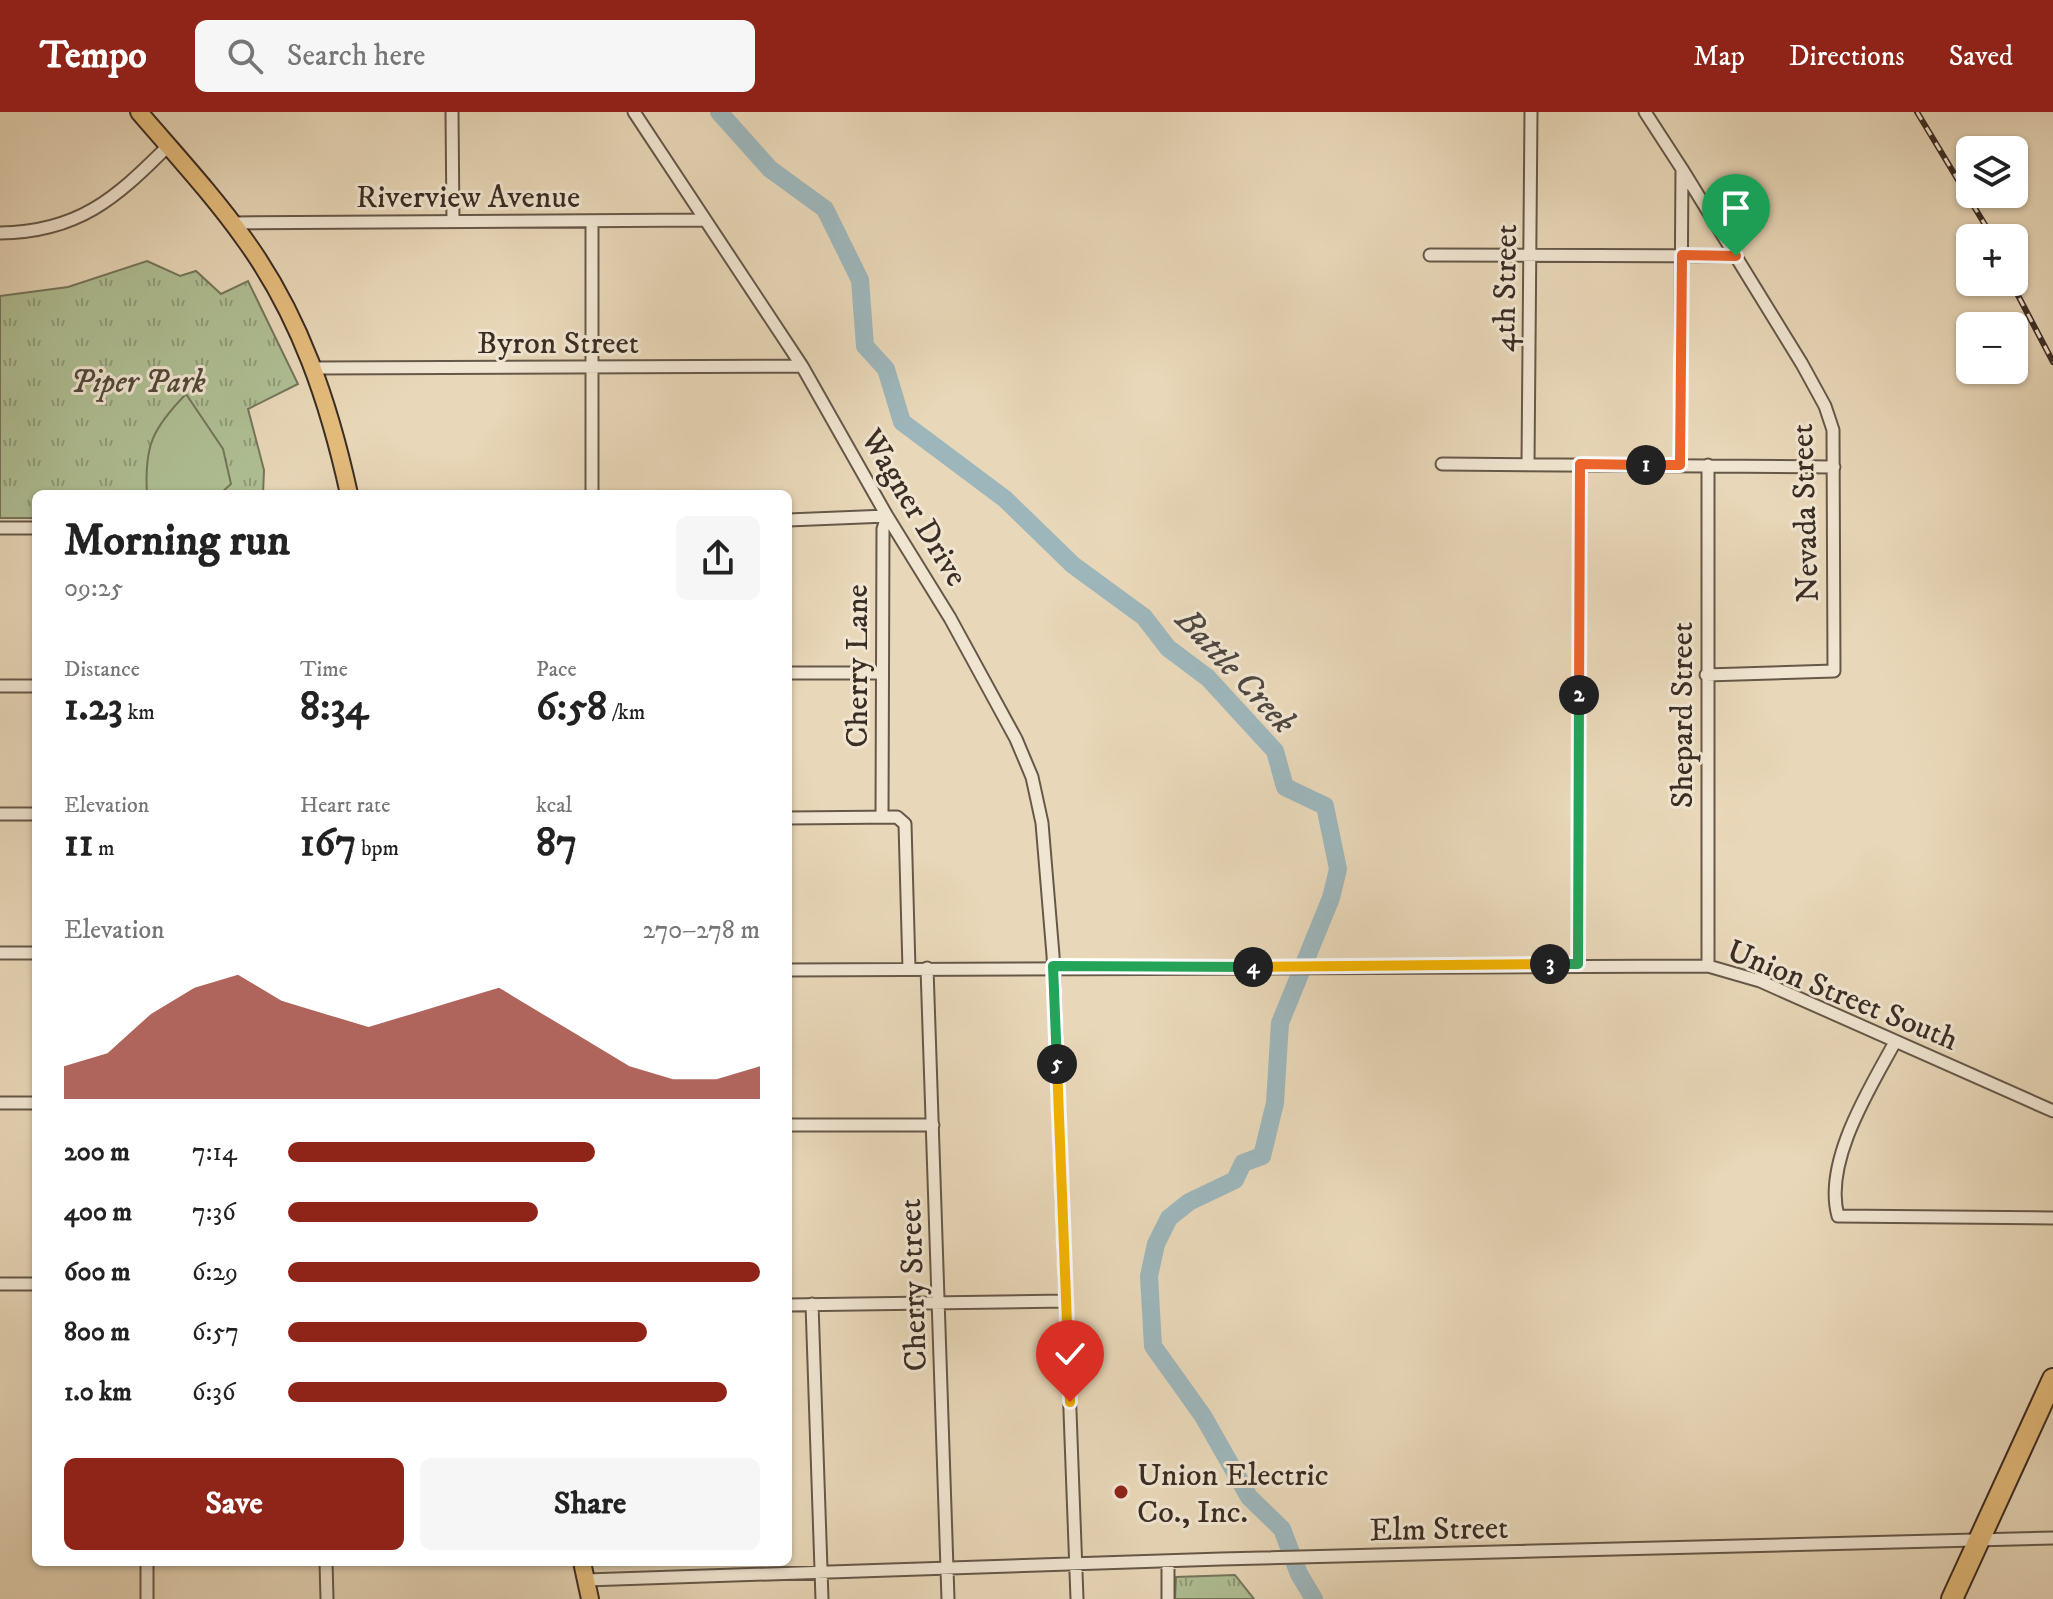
<!DOCTYPE html>
<html lang="en">
<head>
<meta charset="utf-8">
<style>
	:root { --surface:#fff; --page:#f6f6f6; --text:#222; --muted:#767676; --accent:#8f2418 }
	body { margin:0; font-family:"IM FELL DW Pica",serif; background:var(--page); color:var(--text); height:100vh; display:flex; flex-direction:column; font-size:30px; white-space:nowrap }
	* { box-sizing:border-box; margin:0 }
	p { font-size:26px; color:var(--muted) }
	.icon { flex:none; width:44px; height:44px; fill:none; stroke:currentColor; stroke-width:2; stroke-linecap:round; stroke-linejoin:round }
	.map { position:relative; flex:1; overflow:hidden }
	.side { position:absolute; left:32px; top:378px; width:760px; height:1076px; display:flex; flex-direction:column; background:var(--surface); border-radius:12px; box-shadow:0 2px 6px #0004 }
	.side>* { flex:none }
	.buttons { position:absolute; left:1956px; top:24px; display:grid; gap:16px }
	.buttons a { display:grid; place-items:center; width:72px; height:72px; border-radius:12px; background:var(--surface); box-shadow:0 2px 6px #0004; font-size:40px }
	.pin { position:absolute; display:grid; place-items:center; width:68px; height:68px; color:#fff; margin:-82px -34px; border-radius:50% 50% 50% 0; rotate:-45deg; box-shadow:0 0 8px #0007 }
	.pin .icon { rotate:45deg }
	.km { position:absolute; width:40px; height:40px; margin:-20px; border-radius:50%; background:#222; color:#fff; font-size:22px; line-height:40px; text-align:center }
	.round { display:grid; place-items:center; flex:none; width:84px; height:84px; border-radius:12px; background:var(--page) }
	.headline { display:flex; align-items:center; justify-content:space-between; height:136px; padding:0 32px }
	h1 { font-size:44px; font-weight:700; line-height:60px }
	.figures { display:grid; grid-template-columns:repeat(3,1fr); gap:12px; height:136px; padding:8px 32px }
	.figures div { display:grid; align-content:center }
	.figures b { font-size:40px; font-weight:700 }
	.figures small { font-size:22px; font-weight:400 }
	.figures p { font-size:22px }
	.chart { height:224px; padding:16px 32px }
	.chart p { display:flex; justify-content:space-between }
	.chart svg { width:100%; height:144px; margin-top:8px; fill:var(--accent); opacity:.7 }
	.action { display:flex; gap:16px; margin-top:auto; padding:16px 32px }
	.action a { flex:1; height:92px; border-radius:12px; background:var(--accent); color:#fff; font-size:32px; font-weight:700; line-height:92px; text-align:center }
	.action a+a { background:var(--page); color:var(--text) }
	ul { padding:0 32px; list-style:none; font-size:26px }
	li { display:grid; grid-template-columns:128px 96px 1fr; align-items:center; height:60px }
	li i { height:20px; border-radius:10px; background:var(--accent) }
	header { display:flex; align-items:center; gap:48px; box-sizing:border-box; height:112px; padding:0 40px; background:var(--accent); color:#fff }
	header strong { font-size:38px }
	nav { display:flex; gap:44px; margin-inline-start:auto; font-size:28px }
	.search { width:560px; height:72px; background:var(--page); display:flex; align-items:center; gap:20px; box-sizing:border-box; padding:0 28px; border-radius:12px; color:var(--muted); font-size:30px }
	.map>svg:first-child { display:block }
</style>
</head>
<body>
<header>
<strong>Tempo</strong>
<div class="search"><svg class="icon" aria-label="search" viewBox="0 0 24 24"><circle cx="10" cy="10" r="6"/><path d="M15 15l6 6"/></svg>Search here</div>
<nav><a>Map</a><a>Directions</a><a>Saved</a></nav>
</header>
<div class="map">
<svg width="2053" height="1487" viewBox="0 0 2053 1487">
	<defs>
		<pattern id="grass-tufts" width="24" height="20" patternUnits="userSpaceOnUse" patternTransform="scale(2)"><rect width="24" height="20" fill="#afbf94"/><path d="M3 7l-1-3M5 7V3M7 7l1-3M15 17l-1-3M17 17v-4M19 17l1-3" fill="none" stroke="#909c79"/></pattern>
	</defs>
	<rect width="100%" height="100%" fill="#e8d7b8"/>
	<filter id="stains"><feTurbulence type="fractalNoise" baseFrequency=".0025" numOctaves="4"/><feColorMatrix values="0 0 0 0 .2 0 0 0 0 .09 0 0 0 0 .02 0 0 0 .5 -.17"/></filter>
	<radialGradient id="worn" r=".72"><stop offset=".6" stop-color="#630" stop-opacity="0"/><stop offset="1" stop-color="#630" stop-opacity=".3"/></radialGradient>
	<path fill="url(#grass-tufts)" stroke="#75765c" stroke-width="2" d="M 147,149 L 180,164 L 196,159 L 221,182 L 248,169 L 298,272 L 248,297 L 264,358 L 263,382 L 36,382 L 36,406 L 0,406 L 0,184 L 68,175 Z
		M 1235,1463 L 1254,1487 L 1175,1487 L 1176,1465 Z"/>
	<path fill="#afbf94" stroke="#75765c" stroke-width="2" d="M 186,282 L 223,337 L 231,372 L 220,382 L 147,382 C 144,333 153,316 186,282 Z"/>
	<g fill="none" stroke-linecap="round" stroke-linejoin="round">
		<path stroke="#9db6bb" stroke-width="18" d="M 719,0 L 770,57 L 825,97 L 860,168 L 865,234 L 886,257 L 902,310 L 1005,387 L 1073,453 L 1144,505 L 1168,536 L 1208,566 L 1275,639 L 1285,675 L 1325,694 L 1338,757 L 1331,786 L 1280,911 L 1275,991 L 1262,1044 L 1243,1051 L 1235,1068 L 1189,1090 L 1169,1106 L 1156,1132 L 1149,1164 L 1153,1234 L 1203,1304 L 1249,1385 L 1282,1417 L 1299,1462 L 1314,1487"/>
		<defs>
			<path id="street" d="M 452,0 L 453,109
				M 634,0 L 802,254 L 887,404 L 950,506 L 1016,627 L 1032,665 L 1042,711 L 1053,843 L 1077,1487
				M 1645,0 L 1682,57 L 1680,353
				M 1682,57 L 1802,252 L 1825,294 L 1833,318 L 1834,559 L 1706,563
				M 592,109 L 592,382
				M 232,111 L 704,108
				M 0,121 C 78,120 115,87 168,34
				M 1430,143 L 1736,144
				M 314,256 L 802,254
				M 1442,352 L 1834,355
				M 1528,352 L 1531,0
				M 788,408 L 887,404
				M 0,416 L 36,416
				M 788,561 L 881,561
				M 0,574 L 36,574
				M 0,702 L 36,702
				M 882,705 L 883,417 L 887,404
				M 788,706 L 897,705 L 905,712 L 909,857
				M 0,841 L 36,841
				M 1578,852 L 1580,352
				M 1708,854 L 1708,353
				M 927,856 L 948,1487
				M 788,858 L 1708,854 L 1760,869 L 2053,999
				M 1895,930 C 1870,976 1823,1050 1838,1104 L 2053,1106
				M 0,991 L 36,991
				M 788,1013 L 933,1013
				M 0,1172 L 36,1172
				M 812,1192 L 822,1487
				M 788,1193 L 1066,1189
				M 147,1450 L 147,1487
				M 326,1450 L 327,1487
				M 586,1468 L 1221,1447 L 2053,1426
				M 1168,1487 L 1168,1450"/>
			<path id="primary" d="M 139,0 C 175,42 213,83 245,128 C 300,204 329,291 349,382
				M 582,1450 L 590,1487"/>
			<path id="highway" d="M 1952,1487 L 2053,1267"/>
		</defs>
		<use href="#street" stroke="#665849" stroke-width="15"/>
		<use href="#primary" stroke="#3b2d24" stroke-width="20"/>
		<use href="#highway" stroke="#3b2d24" stroke-width="24"/>
		<use href="#street" stroke="#f0e5d1" stroke-width="11"/>
		<use href="#primary" stroke="#e4bc7c" stroke-width="16"/>
		<use href="#highway" stroke="#e4bc7c" stroke-width="20"/>
		<defs>
			<path id="rail" d="M 1917,0 L 1993,126
				M 2011,170 L 2053,250"/>
		</defs>
		<use href="#rail" stroke="#3b2d24" stroke-width="6"/>
		<use href="#rail" stroke="#f0e5d1" stroke-width="3" stroke-dasharray="9" stroke-linecap="butt"/>
	</g>
	<g fill="none" stroke-linecap="round" stroke-linejoin="round">
		<defs>
			<path id="split-1" d="M 1646,353 L 1680,353 L 1682,143 L 1736,144"/>
			<path id="split-2" d="M 1579,583 L 1580,352 L 1646,353"/>
			<path id="split-3" d="M 1550,852 L 1578,852 L 1579,583"/>
			<path id="split-4" d="M 1253,855 L 1550,852"/>
			<path id="split-5" d="M 1057,952 L 1053,854 L 1253,855"/>
			<path id="split-6" d="M 1057,952 L 1070,1290"/>
		</defs>
		<use href="#split-1" stroke="#fff" stroke-width="16"/>
		<use href="#split-2" stroke="#fff" stroke-width="16"/>
		<use href="#split-3" stroke="#fff" stroke-width="16"/>
		<use href="#split-4" stroke="#fff" stroke-width="16"/>
		<use href="#split-5" stroke="#fff" stroke-width="16"/>
		<use href="#split-6" stroke="#fff" stroke-width="16"/>
		<use href="#split-1" stroke="#f0652b" stroke-width="10"/>
		<use href="#split-2" stroke="#f0652b" stroke-width="10"/>
		<use href="#split-3" stroke="#22a559" stroke-width="10"/>
		<use href="#split-4" stroke="#f5b400" stroke-width="10"/>
		<use href="#split-5" stroke="#22a559" stroke-width="10"/>
		<use href="#split-6" stroke="#f5b400" stroke-width="10"/>
	</g>
	<circle fill="#8f2418" stroke="#f0e5d1" stroke-width="3" cx="1121" cy="1380" r="8"/>
	<g text-anchor="middle" stroke-width="6" stroke-linejoin="round" paint-order="stroke">
		<g font-size="32" fill="#3b2d24" stroke="#f0e5d1">
			<text x="468" y="95">Riverview Avenue</text>
			<text transform="translate(1504 176) rotate(-89)" y="11">4th Street</text>
			<text x="558" y="241">Byron Street</text>
			<text transform="translate(915 395) rotate(59)" y="11">Wagner Drive</text>
			<text transform="translate(1804 401) rotate(-92)" y="11">Nevada Street</text>
			<text transform="translate(856 554) rotate(-90)" y="11">Cherry Lane</text>
			<text transform="translate(1681 603) rotate(-90)" y="11">Shepard Street</text>
			<text transform="translate(1843 882) rotate(22)" y="11">Union Street South</text>
			<text transform="translate(912 1173) rotate(-92)" y="11">Cherry Street</text>
			<text transform="translate(1439 1416) rotate(-1)" y="11">Elm Street</text>
		</g>
		<g font-size="32" font-style="italic" fill="#524a3a" stroke="#f0e5d1">
			<text x="138" y="280">Piper Park</text>
		</g>
		<g font-size="32" fill="#3b2d24" stroke="#f0e5d1" text-anchor="start">
			<text x="1137" y="1373">Union Electric<tspan x="1137" dy="37">Co., Inc.</tspan></text>
		</g>
		<g font-size="34" font-style="italic" fill="#4f4842" stroke="#f0e5d1">
			<text transform="translate(1237 558) rotate(47)" y="12">Battle Creek</text>
		</g>
	</g>
	<rect width="100%" height="100%" filter="url(#stains)"/>
	<rect width="100%" height="100%" fill="url(#worn)"/>
</svg>
<div class="buttons">
<a><svg class="icon" aria-label="layers" viewBox="0 0 24 24"><path d="M12 4l9 5-9 5-9-5zM3 14l9 5 9-5"/></svg></a>
<a>+</a>
<a>−</a>
</div>
<div class="pin" style="left:1736px;top:144px;background:#1e9e55"><svg class="icon" aria-label="arrive" viewBox="0 0 24 24"><path d="M6 21V4h12l-3 4 3 4H6"/></svg></div>
<div class="pin" style="left:1070px;top:1290px;background:#d93025"><svg class="icon" aria-label="check" viewBox="0 0 24 24"><path d="M5 12l5 5 9-10"/></svg></div>
<b class="km" style="left:1646px;top:353px">1</b>
<b class="km" style="left:1579px;top:583px">2</b>
<b class="km" style="left:1550px;top:852px">3</b>
<b class="km" style="left:1253px;top:855px">4</b>
<b class="km" style="left:1057px;top:952px">5</b>
<section class="side">
<div class="headline"><div><h1>Morning run</h1><p>09:25</p></div><a class="round"><svg class="icon" aria-label="share" viewBox="0 0 24 24"><path d="M12 15V3M7 8l5-5 5 5M5 13v7h14v-7"/></svg></a></div>
<div class="figures">
<div><p>Distance</p><b>1.23<small> km</small></b></div>
<div><p>Time</p><b>8:34</b></div>
<div><p>Pace</p><b>6:58<small> /km</small></b></div>
</div>
<div class="figures">
<div><p>Elevation</p><b>11<small> m</small></b></div>
<div><p>Heart rate</p><b>167<small> bpm</small></b></div>
<div><p>kcal</p><b>87</b></div>
</div>
<div class="chart"><p><span>Elevation</span>270–278 m</p>
<svg viewBox="0 0 160 44" preserveAspectRatio="none"><path d="M0 44V34L10 30L20 18L30 10L40 6L50 14L60 18L70 22L80 18L90 14L100 10L110 18L120 26L130 34L140 38L150 38L160 34V44z"/></svg>
</div>
<ul>
<li><b>200 m</b>7:14<i style="width:65%"></i></li>
<li><b>400 m</b>7:36<i style="width:53%"></i></li>
<li><b>600 m</b>6:29<i style="width:100%"></i></li>
<li><b>800 m</b>6:57<i style="width:76%"></i></li>
<li><b>1.0 km</b>6:36<i style="width:93%"></i></li>
</ul>
<div class="action"><a>Save</a><a>Share</a></div>
</section>
</div>
</body>
</html>
